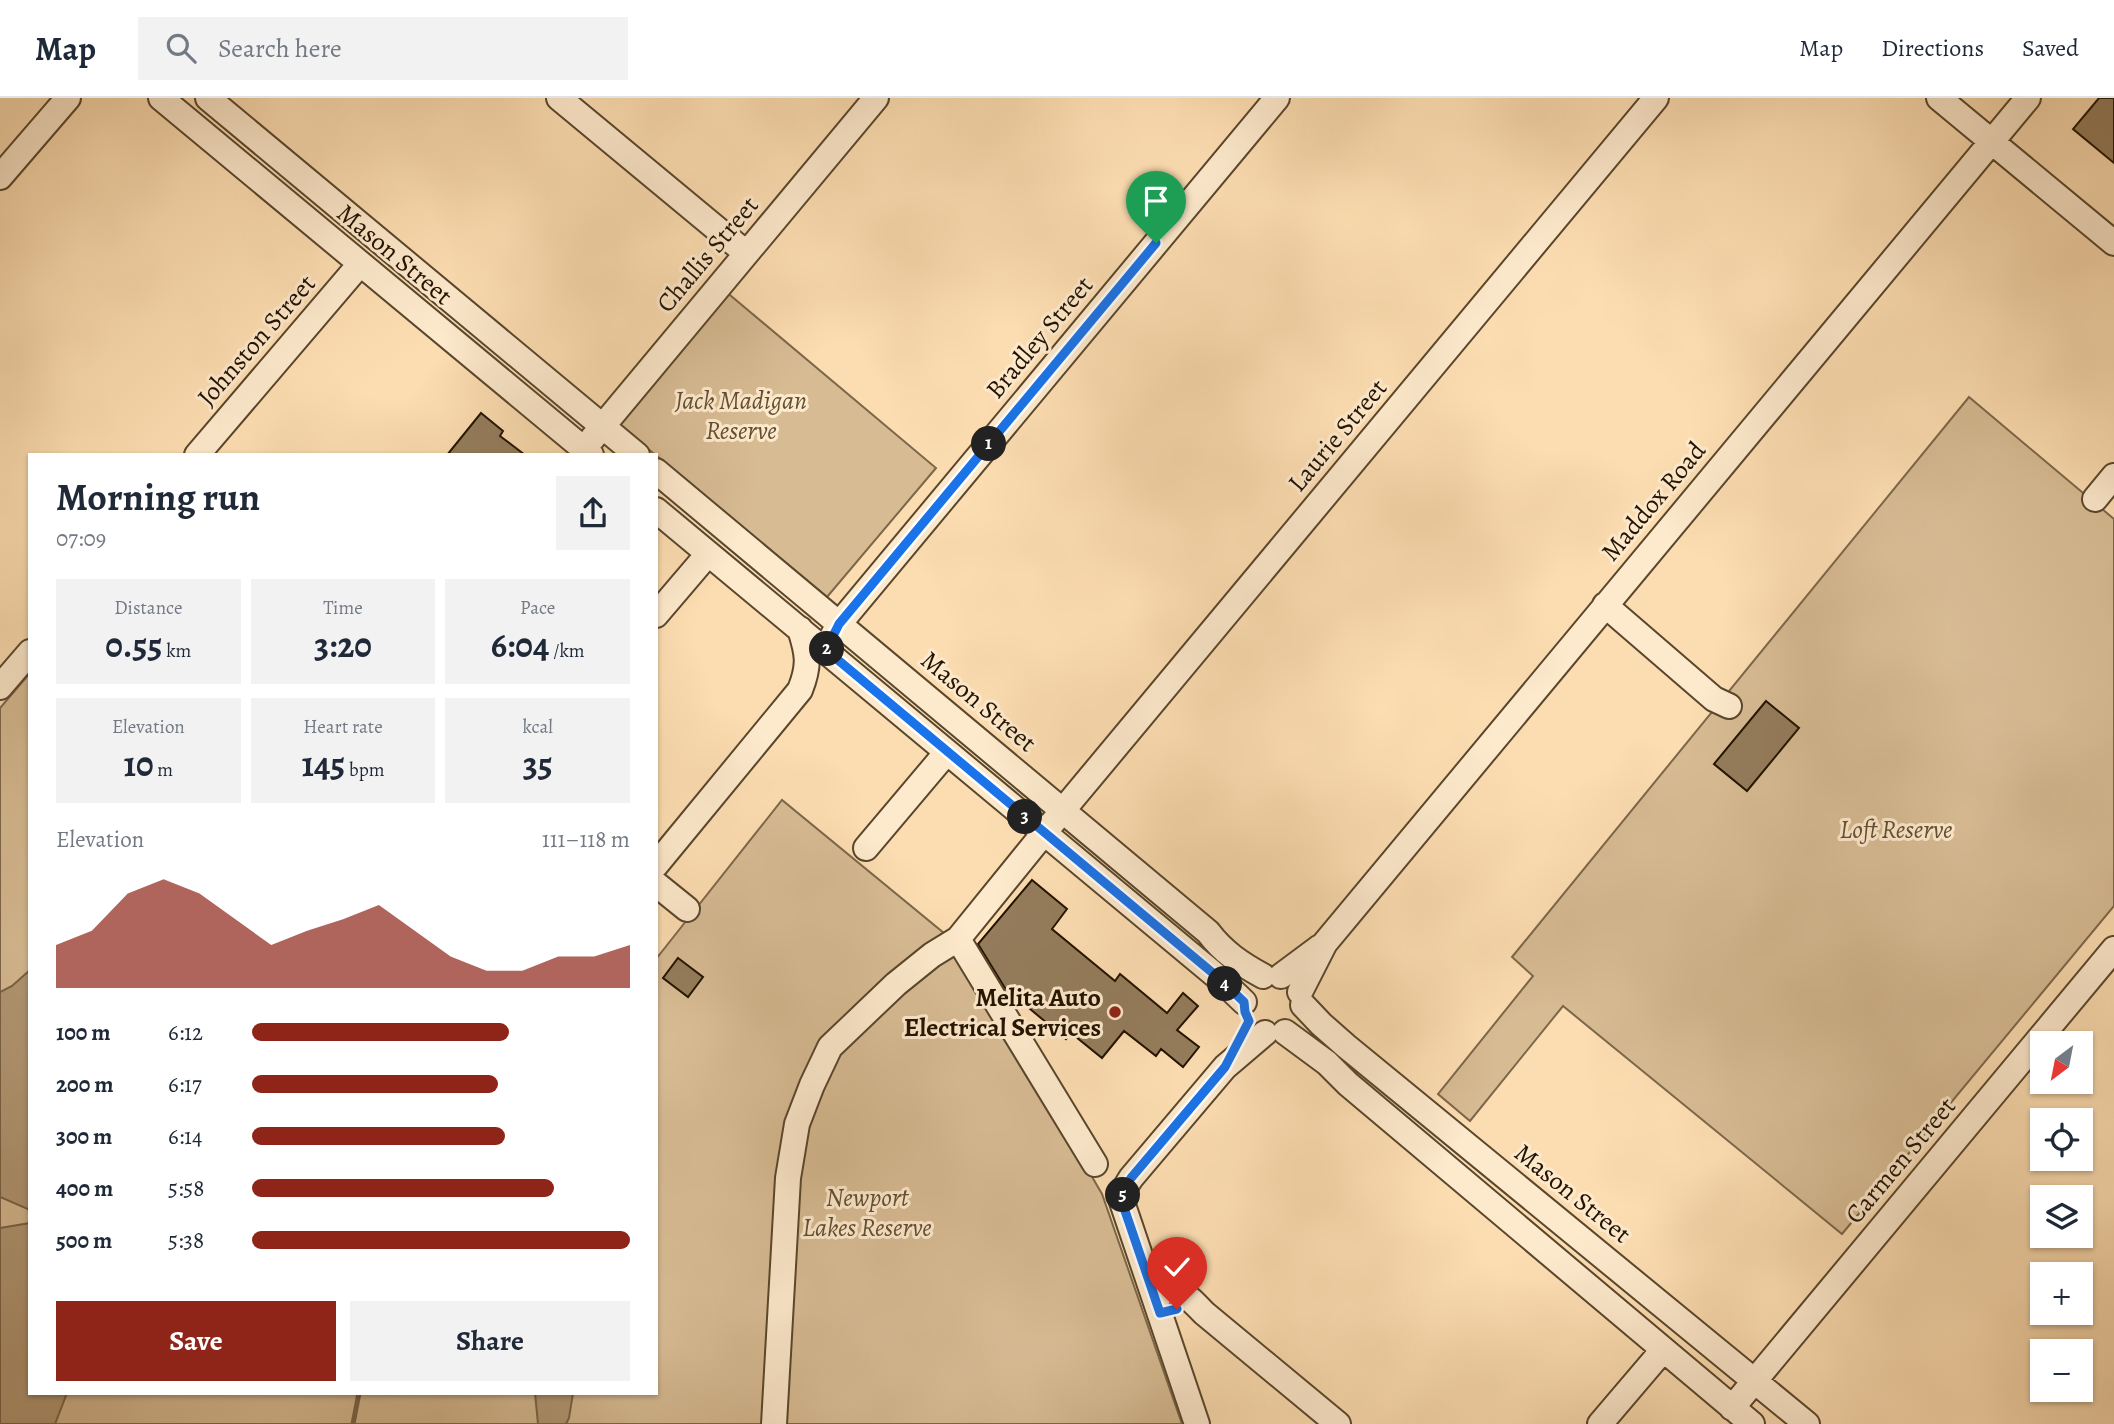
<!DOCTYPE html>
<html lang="en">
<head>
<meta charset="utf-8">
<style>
	:root { --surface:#fff; --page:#f2f2f3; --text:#1f2937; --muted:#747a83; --line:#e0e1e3; --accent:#8f2418 }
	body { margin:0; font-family:Alegreya,serif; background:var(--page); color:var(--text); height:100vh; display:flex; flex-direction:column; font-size:26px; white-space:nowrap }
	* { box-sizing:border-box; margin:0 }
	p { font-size:23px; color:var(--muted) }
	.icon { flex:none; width:38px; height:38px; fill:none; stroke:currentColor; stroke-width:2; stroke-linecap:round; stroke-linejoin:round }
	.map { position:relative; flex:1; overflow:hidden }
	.sheet { position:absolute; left:28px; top:355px; width:630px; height:942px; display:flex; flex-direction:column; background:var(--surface); border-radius:0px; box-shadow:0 2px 5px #0004 }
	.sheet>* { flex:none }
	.needle { width:46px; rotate:212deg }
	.tools { position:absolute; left:2030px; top:933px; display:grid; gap:14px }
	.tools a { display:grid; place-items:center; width:63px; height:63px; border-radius:0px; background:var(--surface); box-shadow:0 2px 5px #0004; font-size:35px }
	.pin { position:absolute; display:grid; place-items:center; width:60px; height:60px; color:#fff; margin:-72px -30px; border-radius:50% 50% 50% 0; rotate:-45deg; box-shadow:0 0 7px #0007 }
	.pin .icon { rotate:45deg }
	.km { position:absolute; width:35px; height:35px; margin:-18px; border-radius:50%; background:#222; color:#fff; font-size:19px; line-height:35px; text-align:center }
	.round { display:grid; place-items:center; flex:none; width:74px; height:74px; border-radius:0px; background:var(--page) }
	.headline { display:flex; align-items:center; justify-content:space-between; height:119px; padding:0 28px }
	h1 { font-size:38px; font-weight:600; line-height:52px }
	.figures { display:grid; grid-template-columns:repeat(3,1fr); gap:10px; height:119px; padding:7px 28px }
	.figures div { display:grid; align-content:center; border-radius:0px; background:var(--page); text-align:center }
	.figures b { font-size:35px; font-weight:600 }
	.figures small { font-size:19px; font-weight:400 }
	.figures p { font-size:19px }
	.chart { height:196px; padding:14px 28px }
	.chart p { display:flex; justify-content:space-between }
	.chart svg { width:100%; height:126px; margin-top:7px; fill:var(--accent); opacity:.7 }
	.button { display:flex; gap:14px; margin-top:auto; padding:14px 28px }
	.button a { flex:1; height:80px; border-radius:0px; background:var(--accent); color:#fff; font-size:28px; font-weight:600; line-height:80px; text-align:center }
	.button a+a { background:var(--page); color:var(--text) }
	ul { padding:0 28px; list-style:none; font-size:23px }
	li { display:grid; grid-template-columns:112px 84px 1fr; align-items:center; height:52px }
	li i { height:18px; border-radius:9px; background:var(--accent) }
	header { display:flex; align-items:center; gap:42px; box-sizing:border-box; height:98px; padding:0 35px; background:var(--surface); border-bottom:2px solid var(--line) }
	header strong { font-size:33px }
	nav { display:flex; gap:38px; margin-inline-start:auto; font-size:24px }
	.search { width:490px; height:63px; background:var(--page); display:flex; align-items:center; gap:18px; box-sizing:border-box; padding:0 24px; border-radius:0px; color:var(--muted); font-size:26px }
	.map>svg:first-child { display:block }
</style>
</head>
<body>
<header>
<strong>Map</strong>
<div class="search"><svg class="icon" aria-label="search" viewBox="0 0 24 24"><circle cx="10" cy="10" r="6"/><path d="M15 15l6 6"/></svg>Search here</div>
<nav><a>Map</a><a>Directions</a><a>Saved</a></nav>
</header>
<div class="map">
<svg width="2114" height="1326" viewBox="0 0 2114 1326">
	<rect width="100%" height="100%" fill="#fcddb1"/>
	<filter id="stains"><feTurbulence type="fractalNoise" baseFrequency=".00286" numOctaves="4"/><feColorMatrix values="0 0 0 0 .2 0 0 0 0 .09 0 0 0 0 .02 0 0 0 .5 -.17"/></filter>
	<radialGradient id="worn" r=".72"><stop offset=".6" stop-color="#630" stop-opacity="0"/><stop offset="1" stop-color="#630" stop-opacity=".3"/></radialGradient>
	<path fill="#d7bb93" stroke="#7d674a" stroke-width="2" d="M 724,192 L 936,370 L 827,499 L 612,321 Z
		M 1969,299 L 2114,421 L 2114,808 L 1842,1136 L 1563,908 L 1470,1023 L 1438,996 L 1533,878 L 1512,859 Z
		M 30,575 L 30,1295 L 656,1295 L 656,861 L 782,702 L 956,845 L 1102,1096 L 1182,1326 L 0,1326 L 0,610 Z"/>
	<path fill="#b29875" stroke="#796346" stroke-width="2" d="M 30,872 L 30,1112 L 0,1099 L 0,894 L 12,888 Z
		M 30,1125 L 30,1295 L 67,1295 L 55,1326 L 0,1326 L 0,1130 Z
		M 535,1295 L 573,1295 L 569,1320 L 566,1326 L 538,1326 Z"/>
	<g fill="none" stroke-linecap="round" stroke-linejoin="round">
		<path stroke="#796346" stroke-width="5" d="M 353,1326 L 359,1295"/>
	</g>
	<path fill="#947c5c" stroke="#231300" stroke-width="2" d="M 2099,0 L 2114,0 L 2114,65 L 2073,31 Z
		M 481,315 L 503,333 L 500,338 L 525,357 L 447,357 Z
		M 1766,603 L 1799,630 L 1747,693 L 1714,666 Z
		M 1032,782 L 1067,811 L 1052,831 L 1115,883 L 1120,876 L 1167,915 L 1183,895 L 1198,908 L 1177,932 L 1199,949 L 1183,969 L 1161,951 L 1156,958 L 1124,933 L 1102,960 L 1071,935 L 1066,941 L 1005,890 L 978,846 Z
		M 678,860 L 703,879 L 688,899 L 663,880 Z"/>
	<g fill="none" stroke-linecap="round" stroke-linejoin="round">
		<defs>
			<path id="minor" d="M 161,0 L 591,357
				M 208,0 L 637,357
				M 559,0 L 746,155
				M 1939,0 L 2114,145
				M 0,79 L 68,0
				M 592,341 L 876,0
				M 197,357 L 360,166
				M 656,373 L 1208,834 C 1223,854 1241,866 1263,878
				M 2095,401 L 2114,378
				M 656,412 L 1220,881 L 1244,904
				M 1605,507 L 1714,601 L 1729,608
				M 656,517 L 708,456
				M 832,539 L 839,526 L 1277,0
				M 0,589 L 30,554
				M 866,750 L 947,654
				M 656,767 L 800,592 C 810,567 808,556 800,531
				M 656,786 L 687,811
				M 1281,878 L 1320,849
				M 1300,894 L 1325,845 L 2028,0
				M 1303,907 L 1321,926 L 1346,948 L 1807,1326
				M 1285,934 L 1327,965 L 1348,986 L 1752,1326
				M 1095,1066 L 958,841 L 1044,735 L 1656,0
				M 1152,1192 C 1182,1192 1183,1193 1204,1215 L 1338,1326
				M 1732,1310 L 2114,851
				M 774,1326 L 788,1080 L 797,1026 L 812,987 L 830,949 L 896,886 L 932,857 L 958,841
				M 1197,1326 L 1122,1104 L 1123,1093 L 1131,1080 L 1225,969 L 1265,935
				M 1600,1326 L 1663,1252"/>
		</defs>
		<use href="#minor" stroke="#59462c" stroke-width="28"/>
		<use href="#minor" stroke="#fde9cc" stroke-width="24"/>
	</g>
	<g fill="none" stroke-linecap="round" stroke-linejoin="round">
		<defs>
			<path id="route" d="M 1156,145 L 839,526 L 826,552 L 1220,881 L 1244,904 L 1245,914 L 1249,923 L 1225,969 L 1131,1080 L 1123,1093 L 1122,1104 L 1160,1215 L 1177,1211"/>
		</defs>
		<use href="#route" stroke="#fff" stroke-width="14"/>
		<use href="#route" stroke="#1a73e8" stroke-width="9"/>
	</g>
	<circle fill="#8f2418" stroke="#fde9cc" stroke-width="2.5" cx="1115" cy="914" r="7"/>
	<g text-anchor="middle" stroke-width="6" stroke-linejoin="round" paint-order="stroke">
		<g font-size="26" fill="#231300" stroke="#fde9cc">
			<text transform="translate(395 156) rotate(40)" y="9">Mason Street</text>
			<text transform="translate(707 156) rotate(-50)" y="9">Challis Street</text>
			<text transform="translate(1039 239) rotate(-50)" y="9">Bradley Street</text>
			<text transform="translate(256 242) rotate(-49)" y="9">Johnston Street</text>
			<text transform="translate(1337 337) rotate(-50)" y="9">Laurie Street</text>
			<text transform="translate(1653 403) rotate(-50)" y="9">Maddox Road</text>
			<text transform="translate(979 603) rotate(40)" y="9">Mason Street</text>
			<text transform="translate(1900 1062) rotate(-50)" y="9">Carmen Street</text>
			<text transform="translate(1573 1095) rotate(39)" y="9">Mason Street</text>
		</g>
		<g font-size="26" font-style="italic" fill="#624e33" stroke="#fde9cc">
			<text x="741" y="311">Jack Madigan<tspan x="741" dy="30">Reserve</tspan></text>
			<text x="1896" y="740">Loft Reserve</text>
			<text x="867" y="1108">Newport<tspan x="867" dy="30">Lakes Reserve</tspan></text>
		</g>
		<g font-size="26" font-weight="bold" fill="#231300" stroke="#fde9cc" text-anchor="end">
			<text x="1101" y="908">Melita Auto<tspan x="1101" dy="30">Electrical Services</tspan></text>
		</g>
	</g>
	<rect width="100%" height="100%" filter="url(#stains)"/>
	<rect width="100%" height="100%" fill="url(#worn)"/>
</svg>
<div class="tools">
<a><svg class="needle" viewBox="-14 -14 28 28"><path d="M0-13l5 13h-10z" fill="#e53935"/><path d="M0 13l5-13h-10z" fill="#747a83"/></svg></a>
<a><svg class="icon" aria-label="locate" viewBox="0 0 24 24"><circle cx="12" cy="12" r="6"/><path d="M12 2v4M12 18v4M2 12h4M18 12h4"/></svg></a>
<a><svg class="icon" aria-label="layers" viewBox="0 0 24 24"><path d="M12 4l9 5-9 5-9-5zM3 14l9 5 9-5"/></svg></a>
<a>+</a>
<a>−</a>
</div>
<div class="pin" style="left:1156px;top:145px;background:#1e9e55"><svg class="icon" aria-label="arrive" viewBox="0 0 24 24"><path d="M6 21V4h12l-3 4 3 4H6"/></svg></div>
<div class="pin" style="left:1177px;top:1211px;background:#d93025"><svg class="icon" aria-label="check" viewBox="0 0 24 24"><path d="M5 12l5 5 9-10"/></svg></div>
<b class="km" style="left:989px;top:346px">1</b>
<b class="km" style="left:827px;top:551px">2</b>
<b class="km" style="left:1025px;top:719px">3</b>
<b class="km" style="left:1225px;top:886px">4</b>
<b class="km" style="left:1123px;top:1097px">5</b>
<section class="sheet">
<div class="headline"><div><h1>Morning run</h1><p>07:09</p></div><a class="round"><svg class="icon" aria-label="share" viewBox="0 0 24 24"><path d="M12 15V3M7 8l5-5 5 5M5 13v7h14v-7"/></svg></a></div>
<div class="figures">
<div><p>Distance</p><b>0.55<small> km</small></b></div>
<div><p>Time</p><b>3:20</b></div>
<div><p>Pace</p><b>6:04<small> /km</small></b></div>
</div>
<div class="figures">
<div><p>Elevation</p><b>10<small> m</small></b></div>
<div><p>Heart rate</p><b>145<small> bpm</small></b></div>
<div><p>kcal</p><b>35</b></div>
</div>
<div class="chart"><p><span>Elevation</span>111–118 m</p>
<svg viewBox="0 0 160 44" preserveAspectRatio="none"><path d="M0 44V29L10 24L20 11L30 6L40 11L50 20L60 29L70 24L80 20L90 15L100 24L110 33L120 38L130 38L140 33L150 33L160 29V44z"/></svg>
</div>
<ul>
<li><b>100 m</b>6:12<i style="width:68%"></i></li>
<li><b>200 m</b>6:17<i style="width:65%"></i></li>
<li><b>300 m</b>6:14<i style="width:67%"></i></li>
<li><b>400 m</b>5:58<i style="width:80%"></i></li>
<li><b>500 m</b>5:38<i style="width:100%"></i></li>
</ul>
<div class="button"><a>Save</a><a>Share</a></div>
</section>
</div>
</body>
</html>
